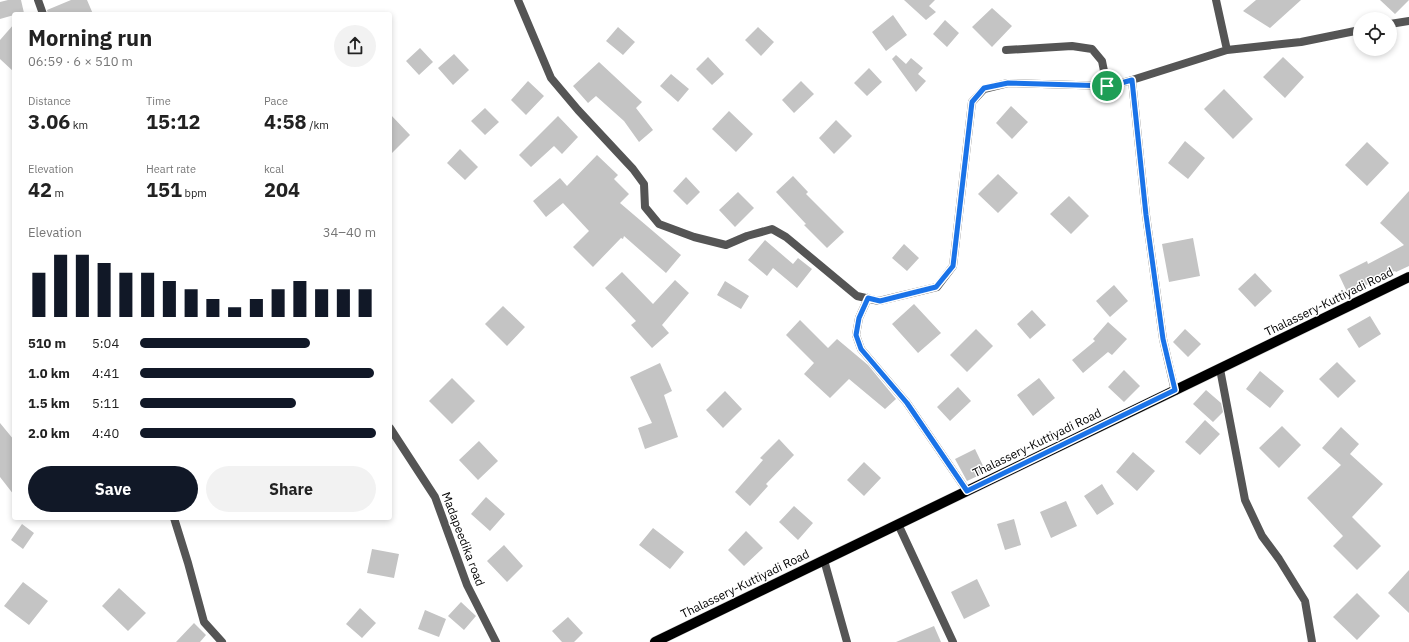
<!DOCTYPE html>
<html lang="en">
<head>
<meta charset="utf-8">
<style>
	:root { --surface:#fff; --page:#f2f2f2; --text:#222; --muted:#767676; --accent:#111827 }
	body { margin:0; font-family:"IBM Plex Sans",sans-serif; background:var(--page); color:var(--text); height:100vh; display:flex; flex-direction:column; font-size:15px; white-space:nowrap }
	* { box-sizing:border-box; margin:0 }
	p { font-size:13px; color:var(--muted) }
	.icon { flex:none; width:22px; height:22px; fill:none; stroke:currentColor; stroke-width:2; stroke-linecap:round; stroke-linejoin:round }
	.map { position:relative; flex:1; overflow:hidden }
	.sheet { position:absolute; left:12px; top:12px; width:380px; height:508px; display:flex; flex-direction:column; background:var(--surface); border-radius:4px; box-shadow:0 2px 6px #0003 }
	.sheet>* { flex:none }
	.buttons { position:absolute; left:1353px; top:12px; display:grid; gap:8px }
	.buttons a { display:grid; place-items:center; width:44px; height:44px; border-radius:50%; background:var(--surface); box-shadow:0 2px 6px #0003; font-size:20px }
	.pin { position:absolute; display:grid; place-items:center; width:34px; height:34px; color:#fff; margin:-17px; border:2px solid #fff; border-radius:50%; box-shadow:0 1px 4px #0007 }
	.round { display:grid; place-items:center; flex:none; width:42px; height:42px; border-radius:21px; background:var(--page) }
	.head { display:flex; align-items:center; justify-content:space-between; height:68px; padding:0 16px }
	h1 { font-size:22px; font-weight:700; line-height:30px }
	.figures { display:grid; grid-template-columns:repeat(3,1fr); gap:6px; height:68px; padding:4px 16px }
	.figures div { display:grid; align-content:center }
	.figures b { font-size:20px; font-weight:700 }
	.figures small { font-size:11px; font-weight:400 }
	.figures p { font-size:11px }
	.chart { height:112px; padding:8px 16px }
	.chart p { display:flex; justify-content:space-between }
	.chart svg { width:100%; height:72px; margin-top:4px; stroke:var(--accent); stroke-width:6 }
	.button { display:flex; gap:8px; margin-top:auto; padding:8px 16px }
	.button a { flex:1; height:46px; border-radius:24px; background:var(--accent); color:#fff; font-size:16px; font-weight:700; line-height:46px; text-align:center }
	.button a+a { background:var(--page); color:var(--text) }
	ul { padding:0 16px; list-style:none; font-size:13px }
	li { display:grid; grid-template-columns:64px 48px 1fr; align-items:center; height:30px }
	li i { height:10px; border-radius:5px; background:var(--accent) }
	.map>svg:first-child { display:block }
</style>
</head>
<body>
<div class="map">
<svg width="1409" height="642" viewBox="0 0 1409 642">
	<rect width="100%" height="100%" fill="#fff"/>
	<path fill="#c4c4c4" d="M 8,0 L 21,0 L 24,13 L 14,14 L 14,15 L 0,19 L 0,2 Z
		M 71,0 L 87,0 L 93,14 L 48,14 L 47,10 Z
		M 904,0 L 935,0 L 929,6 L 936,12 L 926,20 Z
		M 1256,0 L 1301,0 L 1270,28 L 1243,11 Z
		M 1380,0 L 1409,0 L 1395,14 Z
		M 992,8 L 1012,26 L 992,47 L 972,27 Z
		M 893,15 L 907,35 L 886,51 L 872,32 Z
		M 945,20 L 959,33 L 947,47 L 933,34 Z
		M 14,24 L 14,72 L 0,59 L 0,40 Z
		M 618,27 L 635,42 L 623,55 L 606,41 Z
		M 758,27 L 774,42 L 761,56 L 745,40 Z
		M 420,48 L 433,62 L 419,75 L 406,61 Z
		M 454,54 L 469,70 L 453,85 L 438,68 Z
		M 896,55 L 906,64 L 911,58 L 923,68 L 918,74 L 926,81 L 916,92 L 892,59 Z
		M 708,57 L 724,74 L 712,85 L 696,69 Z
		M 1283,57 L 1304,77 L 1285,98 L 1263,77 Z
		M 599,62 L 642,102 L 636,108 L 653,130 L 639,142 L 624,121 L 596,96 L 588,103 L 573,86 Z
		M 869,68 L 882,82 L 867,96 L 854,83 Z
		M 671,74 L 689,89 L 678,102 L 660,86 Z
		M 528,81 L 544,96 L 526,115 L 511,100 Z
		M 801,81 L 814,94 L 794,113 L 782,100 Z
		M 1224,89 L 1253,119 L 1233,139 L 1204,109 Z
		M 1011,106 L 1028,122 L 1012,139 L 996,123 Z
		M 485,108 L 499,122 L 485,135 L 471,121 Z
		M 729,111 L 753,134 L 736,152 L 712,129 Z
		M 390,114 L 410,135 L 390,155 Z
		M 558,116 L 578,137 L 562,154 L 554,146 L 531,167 L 519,155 Z
		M 836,120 L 852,136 L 834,154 L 819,138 Z
		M 1185,141 L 1205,158 L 1188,179 L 1168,163 Z
		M 1367,142 L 1389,163 L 1367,186 L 1345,165 Z
		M 460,149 L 478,167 L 465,180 L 447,163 Z
		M 597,155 L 618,175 L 614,179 L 629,194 L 620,203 L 681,255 L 666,273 L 624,236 L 623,239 L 621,238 L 593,267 L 573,247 L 589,231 L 563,203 L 546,217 L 533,201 L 560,178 L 567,186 Z
		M 998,174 L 1018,193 L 998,213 L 978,194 Z
		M 793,176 L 808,192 L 806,194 L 844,232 L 827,248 L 804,225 L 806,224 L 776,192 Z
		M 686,177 L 700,192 L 687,205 L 673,191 Z
		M 1409,191 L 1409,266 L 1396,272 L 1395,271 L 1348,294 L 1339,275 L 1367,261 L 1368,264 L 1404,245 L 1380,223 Z
		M 738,192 L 754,208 L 735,227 L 719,210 Z
		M 1069,196 L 1089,216 L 1071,234 L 1050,214 Z
		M 1193,238 L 1200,276 L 1169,282 L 1162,244 Z
		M 765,240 L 793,264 L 798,258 L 812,269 L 797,288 L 773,268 L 767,276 L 748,260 Z
		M 904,244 L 919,258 L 907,271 L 892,258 Z
		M 622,272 L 653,304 L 675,280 L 689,293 L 662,325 L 669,333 L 652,348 L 631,325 L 636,321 L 605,288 Z
		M 1255,273 L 1272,291 L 1255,307 L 1238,289 Z
		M 725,281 L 749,296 L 741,309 L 717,295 Z
		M 1114,285 L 1128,301 L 1110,317 L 1096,301 Z
		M 914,304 L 941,333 L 918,353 L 892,324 Z
		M 503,306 L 525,327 L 507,346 L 485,324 Z
		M 1032,310 L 1046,325 L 1030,339 L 1017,324 Z
		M 1370,316 L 1381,334 L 1359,348 L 1347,329 Z
		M 800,320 L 828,348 L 837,339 L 868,365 L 896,399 L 885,409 L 849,379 L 830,398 L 804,374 L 814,363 L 786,335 Z
		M 1108,322 L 1127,339 L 1112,355 L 1108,352 L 1083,373 L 1072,360 L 1095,341 L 1093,339 Z
		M 976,329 L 993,346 L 967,372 L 950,355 Z
		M 1185,329 L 1201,344 L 1188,357 L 1173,342 Z
		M 1337,362 L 1356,381 L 1338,398 L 1319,379 Z
		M 660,363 L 672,391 L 664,395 L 678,437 L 645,449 L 638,428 L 652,423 L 630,377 Z
		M 1124,370 L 1140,386 L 1124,402 L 1108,387 Z
		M 1260,371 L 1284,391 L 1270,408 L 1246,389 Z
		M 452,378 L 475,401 L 452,424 L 429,401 Z
		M 1039,378 L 1055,398 L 1033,416 L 1017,395 Z
		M 958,387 L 971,401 L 950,421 L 937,407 Z
		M 1206,390 L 1221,403 L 1223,412 L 1213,422 L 1193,404 Z
		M 725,391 L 742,409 L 723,428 L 706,410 Z
		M 1205,420 L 1220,434 L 1200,455 L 1185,442 Z
		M 0,423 L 14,440 L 14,495 L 0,477 Z
		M 1282,426 L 1301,445 L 1279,468 L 1259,448 Z
		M 1341,427 L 1359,444 L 1350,454 L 1383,484 L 1352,517 L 1381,546 L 1357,570 L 1333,546 L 1343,536 L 1307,498 L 1341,465 L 1322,448 Z
		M 779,439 L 794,455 L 766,484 L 768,486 L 750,506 L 735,492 L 763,460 L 760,458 Z
		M 479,441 L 498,461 L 478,480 L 459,460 Z
		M 975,449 L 986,472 L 967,481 L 955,459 Z
		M 1133,452 L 1155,471 L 1137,491 L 1116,472 Z
		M 864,462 L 881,478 L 864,496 L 847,480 Z
		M 1102,484 L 1114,504 L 1097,515 L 1084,496 Z
		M 486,497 L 505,514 L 490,531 L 471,514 Z
		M 1066,501 L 1077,526 L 1051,538 L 1040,512 Z
		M 794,506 L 813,523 L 798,540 L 779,522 Z
		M 1014,519 L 1021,545 L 1005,550 L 997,524 Z
		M 22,524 L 34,533 L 23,549 L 11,540 Z
		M 653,528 L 684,552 L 670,569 L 639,545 Z
		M 746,531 L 763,548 L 744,566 L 728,550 Z
		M 504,545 L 523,566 L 507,582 L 487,561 Z
		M 372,549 L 399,554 L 394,578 L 367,573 Z
		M 1409,570 L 1409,613 L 1388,593 Z
		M 977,579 L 990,606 L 964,619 L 951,592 Z
		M 23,582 L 48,601 L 29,625 L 4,606 Z
		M 119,588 L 146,613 L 128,631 L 102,606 Z
		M 1357,593 L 1380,616 L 1357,640 L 1333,617 Z
		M 461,602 L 476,616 L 464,630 L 448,616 Z
		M 360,608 L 376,623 L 362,638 L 346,624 Z
		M 425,610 L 446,619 L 439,637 L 418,629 Z
		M 568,617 L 583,633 L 574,642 L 562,642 L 552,631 Z
		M 194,623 L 206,635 L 200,642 L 176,642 Z
		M 934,626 L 941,642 L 896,642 Z"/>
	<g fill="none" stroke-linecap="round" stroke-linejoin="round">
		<defs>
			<path id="primary" d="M 655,642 L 1409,277"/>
		</defs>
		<use href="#primary" stroke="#dbdbdb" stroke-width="11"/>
		<path stroke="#555" stroke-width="8" d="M 38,0 L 43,14
			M 518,0 L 551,78 L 578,110 L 633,169 L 644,184 L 645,207 L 659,224 L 694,237 L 726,245 L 747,236 L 772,229 L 786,237 L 857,296 L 879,301 L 937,287 L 953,266 L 972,102 L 984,89 L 1008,83 L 1110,86 L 1132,80 L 1227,50 L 1216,0
			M 1390,24 L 1409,21
			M 1006,50 L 1072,46 L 1092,49 L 1102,61 L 1107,86
			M 1227,50 L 1301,42 L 1360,30
			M 1132,80 L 1146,215 L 1163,339 L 1175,391
			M 868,298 L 859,318 L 856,335 L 861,349 L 907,403 L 967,491
			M 1220,369 L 1245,500 L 1262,536 L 1279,559 L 1305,601 L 1312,642
			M 390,428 L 435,497 L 467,585 L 496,642
			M 174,518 L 188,563 L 204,622 L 222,642
			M 898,524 L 953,642
			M 824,560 L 847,642"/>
		<use href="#primary" stroke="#000" stroke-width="10"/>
	</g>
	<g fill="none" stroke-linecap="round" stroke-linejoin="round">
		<defs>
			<path id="route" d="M 1132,80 L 1146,215 L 1163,339 L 1175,390 L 967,491 L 907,403 L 861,349 L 856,335 L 859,318 L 868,298 L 880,301 L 936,287 L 953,266 L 972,102 L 984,88 L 1008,83 L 1110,86 Z"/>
		</defs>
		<use href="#route" stroke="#fff" stroke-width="8"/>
		<use href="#route" stroke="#1a73e8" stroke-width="5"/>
	</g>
	<g text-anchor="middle" stroke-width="3" stroke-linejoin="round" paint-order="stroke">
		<g font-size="12" fill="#000" stroke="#fff">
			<text transform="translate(1329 302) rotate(-26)" y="4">Thalassery-Kuttiyadi Road</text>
			<text transform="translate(1037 443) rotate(-26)" y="4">Thalassery-Kuttiyadi Road</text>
			<text transform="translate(463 539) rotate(69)" y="4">Madapeedika road</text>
			<text transform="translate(745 584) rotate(-26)" y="4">Thalassery-Kuttiyadi Road</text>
		</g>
	</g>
</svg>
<div class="buttons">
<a><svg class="icon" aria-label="locate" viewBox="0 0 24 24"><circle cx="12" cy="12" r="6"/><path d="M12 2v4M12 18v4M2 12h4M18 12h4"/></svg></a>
</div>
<div class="pin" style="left:1107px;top:86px;background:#1e9e55"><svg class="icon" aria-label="arrive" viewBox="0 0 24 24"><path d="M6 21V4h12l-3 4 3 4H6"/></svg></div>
<section class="sheet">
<div class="head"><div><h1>Morning run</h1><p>06:59 · 6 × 510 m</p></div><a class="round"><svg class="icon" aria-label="share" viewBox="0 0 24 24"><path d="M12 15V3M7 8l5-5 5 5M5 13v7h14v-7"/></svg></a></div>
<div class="figures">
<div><p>Distance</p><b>3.06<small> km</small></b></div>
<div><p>Time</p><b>15:12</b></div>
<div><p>Pace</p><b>4:58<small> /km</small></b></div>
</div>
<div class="figures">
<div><p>Elevation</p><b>42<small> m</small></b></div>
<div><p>Heart rate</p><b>151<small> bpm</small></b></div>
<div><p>kcal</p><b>204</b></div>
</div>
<div class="chart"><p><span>Elevation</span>34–40 m</p>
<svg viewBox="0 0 160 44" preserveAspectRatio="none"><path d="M5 44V17M15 44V6M25 44V6M35 44V11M45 44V17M55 44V17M65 44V22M75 44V27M85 44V33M95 44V38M105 44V33M115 44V27M125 44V22M135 44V27M145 44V27M155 44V27"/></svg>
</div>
<ul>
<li><b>510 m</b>5:04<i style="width:72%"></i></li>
<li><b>1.0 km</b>4:41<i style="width:99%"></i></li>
<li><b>1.5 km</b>5:11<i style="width:66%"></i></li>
<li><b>2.0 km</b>4:40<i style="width:100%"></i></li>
</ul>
<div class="button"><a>Save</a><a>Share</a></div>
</section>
</div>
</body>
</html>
